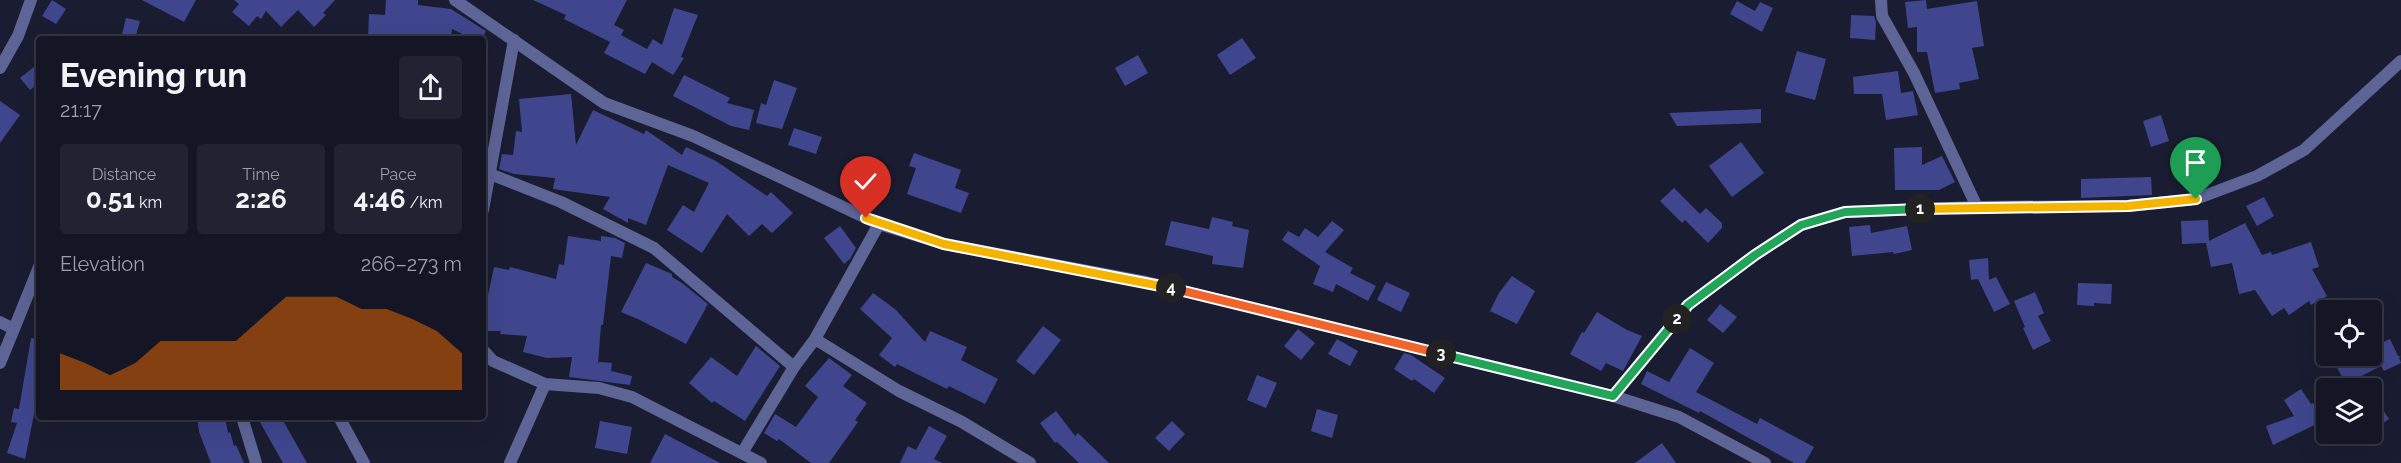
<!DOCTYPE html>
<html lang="en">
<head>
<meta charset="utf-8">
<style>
	:root { --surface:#141625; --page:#212332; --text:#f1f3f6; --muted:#9d9fa7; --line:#333542; --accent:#b45309 }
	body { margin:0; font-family:Raleway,sans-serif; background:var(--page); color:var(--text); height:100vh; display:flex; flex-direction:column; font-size:22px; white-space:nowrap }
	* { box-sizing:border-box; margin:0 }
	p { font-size:20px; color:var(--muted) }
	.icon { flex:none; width:33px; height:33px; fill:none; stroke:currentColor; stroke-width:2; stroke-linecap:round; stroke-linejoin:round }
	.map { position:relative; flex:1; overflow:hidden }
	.drawer { position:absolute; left:36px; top:36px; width:450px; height:384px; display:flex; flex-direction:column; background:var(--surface); border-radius:6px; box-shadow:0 6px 24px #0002,0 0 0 2px var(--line) }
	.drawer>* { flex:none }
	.fabs { position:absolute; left:2316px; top:300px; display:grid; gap:12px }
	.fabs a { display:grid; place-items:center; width:66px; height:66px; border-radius:6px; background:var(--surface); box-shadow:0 6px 24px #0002,0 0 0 2px var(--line); font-size:30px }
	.pin { position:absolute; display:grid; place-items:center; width:51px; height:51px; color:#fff; margin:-62px -26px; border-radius:50% 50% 50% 0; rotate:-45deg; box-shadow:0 0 6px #0007 }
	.pin .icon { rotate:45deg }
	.km { position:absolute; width:30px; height:30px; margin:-15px; border-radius:50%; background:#222; color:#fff; font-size:16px; line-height:30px; text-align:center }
	.round { display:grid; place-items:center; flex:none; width:63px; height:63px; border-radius:6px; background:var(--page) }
	.overview { display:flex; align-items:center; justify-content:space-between; height:102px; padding:0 24px }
	h1 { font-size:33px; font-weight:700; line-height:45px }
	.figures { display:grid; grid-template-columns:repeat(3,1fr); gap:9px; height:102px; padding:6px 24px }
	.figures div { display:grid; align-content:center; border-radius:6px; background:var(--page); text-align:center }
	.figures b { font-size:26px; font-weight:700 }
	.figures small { font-size:16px; font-weight:400 }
	.figures p { font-size:16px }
	.chart { height:168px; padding:12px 24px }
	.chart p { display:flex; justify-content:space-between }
	.chart svg { width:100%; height:108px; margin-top:6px; fill:var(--accent); opacity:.7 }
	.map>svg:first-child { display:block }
</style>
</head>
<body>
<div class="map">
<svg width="2401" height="463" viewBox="0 0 2401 463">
	<rect width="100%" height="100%" fill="#1a1d31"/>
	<path fill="#3f468d" d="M 52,0 L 66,9 L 56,24 L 42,16 Z
		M 142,0 L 196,0 L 184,22 Z
		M 234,0 L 335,0 L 323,13 L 326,15 L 314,27 L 298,10 L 281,27 L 266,11 L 261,19 L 257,16 L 249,26 L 232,12 L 239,4 Z
		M 386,0 L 418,0 L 418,5 L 451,9 L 486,31 L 482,39 L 473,39 L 452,29 L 451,39 L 368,39 L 369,14 L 385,15 Z
		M 533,0 L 627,0 L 614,25 L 624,30 L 621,35 L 647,49 L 653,39 L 662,45 L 674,8 L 698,15 L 681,57 L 684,58 L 673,75 L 652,62 L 645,74 L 604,53 L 610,42 L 564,19 L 566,15 Z
		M 1926,0 L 1927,9 L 1977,1 L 1984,46 L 1972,48 L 1979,79 L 1959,83 L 1960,89 L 1935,93 L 1927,52 L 1917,52 L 1917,27 L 1908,28 L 1905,2 Z
		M 1737,1 L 1755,11 L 1760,2 L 1773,8 L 1762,32 L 1730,14 Z
		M 1851,15 L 1874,16 L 1876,22 L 1875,40 L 1850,38 Z
		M 126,18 L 140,21 L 135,39 L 121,39 Z
		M 1242,38 L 1256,58 L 1230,75 L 1217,55 Z
		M 1797,51 L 1826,59 L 1815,100 L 1785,92 Z
		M 1138,55 L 1148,73 L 1125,86 L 1115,68 Z
		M 39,63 L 39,83 L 30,90 L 20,78 Z
		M 1898,71 L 1901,93 L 1913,91 L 1918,115 L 1886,120 L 1882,94 L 1854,94 L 1853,77 Z
		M 684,75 L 730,98 L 727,103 L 754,110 L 749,130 L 731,126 L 673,96 Z
		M 774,80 L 797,88 L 782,129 L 756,123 L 761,103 L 766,105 Z
		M 571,94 L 576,145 L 593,110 L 644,134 L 646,130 L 682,155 L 686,147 L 716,161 L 767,196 L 771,192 L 793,213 L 772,233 L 762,224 L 749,236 L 727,214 L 702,253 L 667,230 L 683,205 L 694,212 L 709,183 L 668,165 L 646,225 L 628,218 L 628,223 L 603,209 L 610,197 L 553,189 L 555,178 L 514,174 L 499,169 L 502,154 L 513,155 L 516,131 L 522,132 L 519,99 Z
		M 0,101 L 20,115 L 0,143 Z
		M 1761,109 L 1761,123 L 1677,126 L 1669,113 Z
		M 2161,115 L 2169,141 L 2151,147 L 2143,121 Z
		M 794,128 L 822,137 L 816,154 L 788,145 Z
		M 1741,142 L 1764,173 L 1732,197 L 1709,166 Z
		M 1922,147 L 1922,165 L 1942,156 L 1955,182 L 1939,190 L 1895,190 L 1894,148 Z
		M 914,153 L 961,170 L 955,188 L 969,193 L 961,213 L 907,194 L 916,168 L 909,166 Z
		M 2151,177 L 2152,195 L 2081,198 L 2081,179 Z
		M 1674,188 L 1700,214 L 1706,208 L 1722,223 L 1722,228 L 1708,243 L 1685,220 L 1682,223 L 1660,201 Z
		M 2264,197 L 2274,216 L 2257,226 L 2246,206 Z
		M 1212,217 L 1233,222 L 1232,226 L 1249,230 L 1243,268 L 1212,264 L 1213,256 L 1165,245 L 1171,221 L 1209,229 Z
		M 2208,220 L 2209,241 L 2245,223 L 2262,255 L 2271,252 L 2272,255 L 2311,242 L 2319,267 L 2312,269 L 2327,296 L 2311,305 L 2309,301 L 2289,315 L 2284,308 L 2272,316 L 2255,290 L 2239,294 L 2232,263 L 2211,267 L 2206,243 L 2182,244 L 2181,221 Z
		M 1332,221 L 1344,230 L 1325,252 L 1353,268 L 1350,273 L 1376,286 L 1368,301 L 1336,284 L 1333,292 L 1313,284 L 1320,266 L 1282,240 L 1288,231 L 1299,237 L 1305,228 L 1318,237 Z
		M 1870,225 L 1871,233 L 1907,226 L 1912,250 L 1894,254 L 1893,252 L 1852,256 L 1849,227 Z
		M 840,226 L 856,248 L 850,259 L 844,264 L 824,238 Z
		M 568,236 L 601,241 L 601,236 L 615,238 L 625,243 L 622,258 L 611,256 L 603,325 L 601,325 L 598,364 L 599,362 L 612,363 L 611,371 L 632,376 L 630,385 L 569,377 L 572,357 L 547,358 L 523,352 L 527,336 L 500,334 L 501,331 L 485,331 L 485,309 L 494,267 L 509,270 L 510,267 L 556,279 L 559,264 L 564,265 Z
		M 1988,258 L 1989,280 L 1996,277 L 2010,304 L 1994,312 L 1978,279 L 1971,280 L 1969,260 Z
		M 646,263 L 672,274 L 672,277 L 682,283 L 708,304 L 686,344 L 640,320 L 621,312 Z
		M 1512,276 L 1535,291 L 1517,324 L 1490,311 L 1499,293 Z
		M 1386,282 L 1410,293 L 1401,312 L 1377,300 Z
		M 2078,283 L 2112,284 L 2111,304 L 2094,303 L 2094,306 L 2077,305 Z
		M 2035,292 L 2044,313 L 2038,316 L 2051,341 L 2033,350 L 2023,328 L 2025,327 L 2014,301 Z
		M 873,293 L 895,309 L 925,342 L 930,331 L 967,347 L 961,360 L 998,379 L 985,404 L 949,386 L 947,389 L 897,364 L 895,367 L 879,355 L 892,338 L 860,309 Z
		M 1720,304 L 1737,317 L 1723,333 L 1707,320 Z
		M 1597,312 L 1627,330 L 1642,336 L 1623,371 L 1606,363 L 1601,371 L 1570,354 L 1582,332 L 1584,333 Z
		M 1043,326 L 1061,340 L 1034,375 L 1016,361 Z
		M 1298,329 L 1315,343 L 1301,360 L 1284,346 Z
		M 31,338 L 39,339 L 39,390 L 25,459 L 7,453 L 17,423 L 11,422 L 14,408 L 19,409 Z
		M 1337,339 L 1358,351 L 1350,366 L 1328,354 Z
		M 2390,339 L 2398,356 L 2401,356 L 2399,357 L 2401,363 L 2384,371 L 2381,366 L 2346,384 L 2335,364 L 2350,356 L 2376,356 L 2372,347 Z
		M 756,346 L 780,366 L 745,421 L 714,401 L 712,403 L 689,383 L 711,357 L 737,376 Z
		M 1690,348 L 1714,363 L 1696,392 L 1757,424 L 1760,418 L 1814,447 L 1805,463 L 1794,463 L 1700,411 L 1699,413 L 1641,384 L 1647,371 L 1669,382 Z
		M 1404,353 L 1411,355 L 1445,378 L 1434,393 L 1414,379 L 1412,381 L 1394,369 Z
		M 829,358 L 852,375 L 843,386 L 867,403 L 855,420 L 858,422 L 829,463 L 811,463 L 779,439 L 777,441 L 764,433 L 775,414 L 796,427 L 818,397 L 805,386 Z
		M 1257,375 L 1277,383 L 1266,408 L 1247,400 Z
		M 2301,389 L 2311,404 L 2313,403 L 2323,421 L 2273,445 L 2266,426 L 2294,416 L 2284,400 Z
		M 2372,393 L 2389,419 L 2372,431 Z
		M 1317,409 L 1338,415 L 1332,438 L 1311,431 Z
		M 1056,411 L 1075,436 L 1078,433 L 1109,463 L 1079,463 L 1057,442 L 1055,443 L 1040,423 Z
		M 197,417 L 225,417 L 228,433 L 230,432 L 234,446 L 236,445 L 244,463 L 211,463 L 199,432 Z
		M 257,417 L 281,417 L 307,463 L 283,463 Z
		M 600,421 L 632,427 L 627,454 L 595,448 Z
		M 1172,421 L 1185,434 L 1169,451 L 1155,438 Z
		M 929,426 L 947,436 L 934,459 L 942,463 L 900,463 L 908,446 L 916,450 Z
		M 665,434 L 720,463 L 650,463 Z
		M 1662,443 L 1676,463 L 1635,463 Z"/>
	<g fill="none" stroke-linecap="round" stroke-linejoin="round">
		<path stroke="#5d6496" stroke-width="12" d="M 455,0 L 604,103 L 693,136 L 879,224 L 944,244 L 1146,282 L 1613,396 L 1679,417 L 1765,463
			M 1881,0 L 1882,16 L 1914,73 L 1977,207
			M 0,68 L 18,36 L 31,0
			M 490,174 L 561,202 L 654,248 L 794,367
			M 483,210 L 514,40
			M 0,322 L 14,329 L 0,363
			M 14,329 L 39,267
			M 815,339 L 899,391 L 962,422 L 1030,463
			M 483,350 L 493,361 L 545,384 L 599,388 L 632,397 L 761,463
			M 1613,396 L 1688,305 L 1755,255 L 1801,225 L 1845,212 L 1977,207 L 2128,206 L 2196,199 L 2257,176 L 2304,150 L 2401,61
			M 242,417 L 256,463
			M 339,417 L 364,463
			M 742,453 L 794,367 L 815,339 L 879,224
			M 510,463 L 545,384"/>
	</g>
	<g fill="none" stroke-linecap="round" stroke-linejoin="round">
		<defs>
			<path id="split-1" d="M 1920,209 L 2128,206 L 2196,199"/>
			<path id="split-2" d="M 1677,319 L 1688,305 L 1755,255 L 1801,225 L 1845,212 L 1920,209"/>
			<path id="split-3" d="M 1441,354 L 1613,396 L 1677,319"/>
			<path id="split-4" d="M 1171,288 L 1441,354"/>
			<path id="split-5" d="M 866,218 L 944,244 L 1171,288"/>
		</defs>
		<use href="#split-1" stroke="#fff" stroke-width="12"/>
		<use href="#split-2" stroke="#fff" stroke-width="12"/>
		<use href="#split-3" stroke="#fff" stroke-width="12"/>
		<use href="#split-4" stroke="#fff" stroke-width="12"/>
		<use href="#split-5" stroke="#fff" stroke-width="12"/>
		<use href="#split-1" stroke="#f5b400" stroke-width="8"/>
		<use href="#split-2" stroke="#22a559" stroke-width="8"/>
		<use href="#split-3" stroke="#22a559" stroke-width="8"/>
		<use href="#split-4" stroke="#f0652b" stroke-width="8"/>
		<use href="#split-5" stroke="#f5b400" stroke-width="8"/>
	</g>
</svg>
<div class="fabs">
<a><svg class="icon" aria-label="locate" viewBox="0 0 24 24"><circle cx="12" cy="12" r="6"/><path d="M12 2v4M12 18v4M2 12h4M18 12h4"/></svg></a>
<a><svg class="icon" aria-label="layers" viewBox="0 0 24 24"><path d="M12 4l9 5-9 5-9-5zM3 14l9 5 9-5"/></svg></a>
</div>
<div class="pin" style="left:2196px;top:199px;background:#1e9e55"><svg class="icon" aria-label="arrive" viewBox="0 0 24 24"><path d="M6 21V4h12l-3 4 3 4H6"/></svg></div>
<div class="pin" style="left:866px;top:218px;background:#d93025"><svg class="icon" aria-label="check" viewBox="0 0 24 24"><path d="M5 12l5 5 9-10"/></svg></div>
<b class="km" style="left:1920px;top:209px">1</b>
<b class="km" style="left:1677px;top:319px">2</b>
<b class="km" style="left:1441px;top:354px">3</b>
<b class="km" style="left:1171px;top:288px">4</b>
<section class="drawer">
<div class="overview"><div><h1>Evening run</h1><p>21:17</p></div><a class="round"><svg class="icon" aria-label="share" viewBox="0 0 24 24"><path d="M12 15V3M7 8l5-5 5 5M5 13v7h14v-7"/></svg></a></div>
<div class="figures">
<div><p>Distance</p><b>0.51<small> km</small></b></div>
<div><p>Time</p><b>2:26</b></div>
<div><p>Pace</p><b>4:46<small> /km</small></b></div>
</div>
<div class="chart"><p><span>Elevation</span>266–273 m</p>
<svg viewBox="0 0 160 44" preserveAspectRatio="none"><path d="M0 44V29L10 33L20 38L30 33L40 24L50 24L60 24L70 24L80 15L90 6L100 6L110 6L120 11L130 11L140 15L150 20L160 29V44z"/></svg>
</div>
</section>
</div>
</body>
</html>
